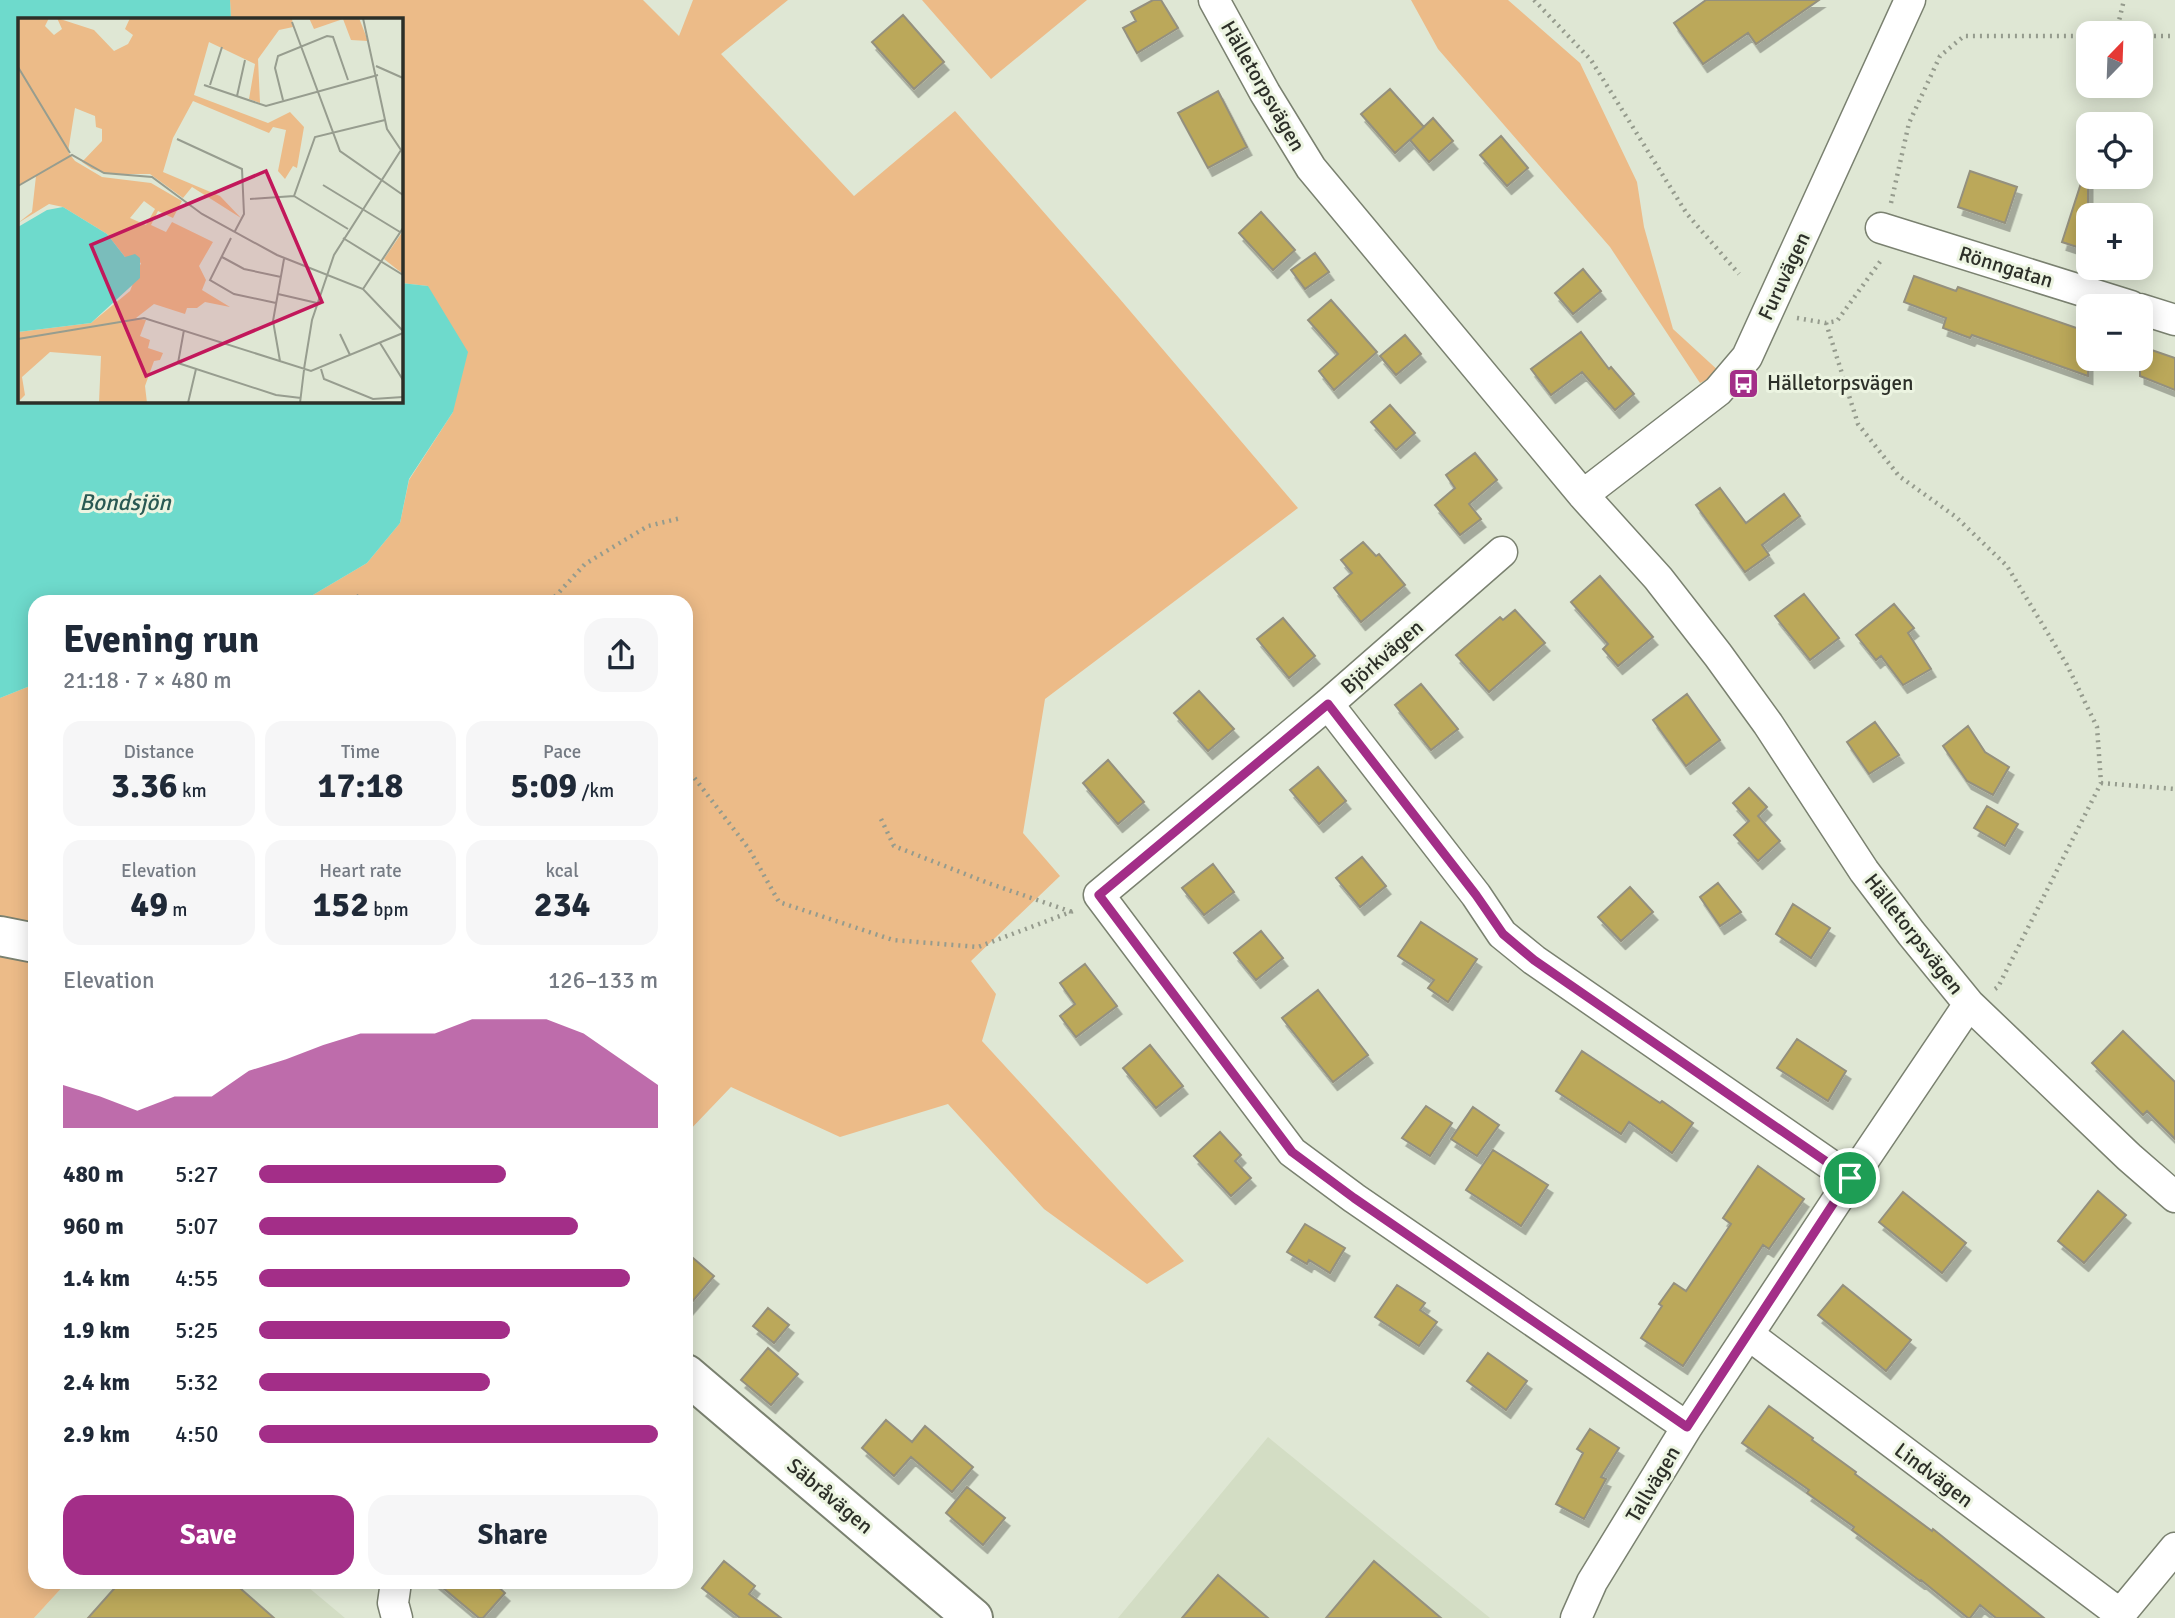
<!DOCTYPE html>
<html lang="en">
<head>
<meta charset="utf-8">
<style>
	:root { --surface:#fff; --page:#f6f6f7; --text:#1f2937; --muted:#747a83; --accent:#a32e88 }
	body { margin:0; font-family:Signika,sans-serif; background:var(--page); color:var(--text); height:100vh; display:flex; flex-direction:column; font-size:26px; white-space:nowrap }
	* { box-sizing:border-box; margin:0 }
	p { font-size:23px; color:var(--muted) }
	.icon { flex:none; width:38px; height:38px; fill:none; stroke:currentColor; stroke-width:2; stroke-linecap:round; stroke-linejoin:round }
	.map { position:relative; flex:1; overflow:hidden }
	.side { position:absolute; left:28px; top:595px; width:665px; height:994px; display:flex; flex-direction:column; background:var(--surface); border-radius:21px; box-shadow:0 4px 18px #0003 }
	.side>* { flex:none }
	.needle { width:46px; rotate:23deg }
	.fabs { position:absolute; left:2076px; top:21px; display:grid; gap:14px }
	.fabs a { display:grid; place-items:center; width:77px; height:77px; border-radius:14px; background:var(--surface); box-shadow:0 4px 18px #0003; font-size:35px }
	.pin { position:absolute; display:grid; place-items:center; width:60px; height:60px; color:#fff; margin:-30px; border:4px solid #fff; border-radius:50%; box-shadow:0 2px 7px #0007 }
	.round { display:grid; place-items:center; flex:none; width:74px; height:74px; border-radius:21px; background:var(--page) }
	.head { display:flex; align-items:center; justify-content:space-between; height:119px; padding:0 35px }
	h1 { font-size:38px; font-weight:800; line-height:52px }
	.stats { display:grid; grid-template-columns:repeat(3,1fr); gap:10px; height:119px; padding:7px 35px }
	.stats div { display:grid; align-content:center; border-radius:18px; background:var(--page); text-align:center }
	.stats b { font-size:35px; font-weight:800 }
	.stats small { font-size:19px; font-weight:400 }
	.stats p { font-size:19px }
	.chart { height:196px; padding:14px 35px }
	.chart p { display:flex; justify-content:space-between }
	.chart svg { width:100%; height:126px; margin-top:7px; fill:var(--accent); opacity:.7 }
	.action { display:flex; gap:14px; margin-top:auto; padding:14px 35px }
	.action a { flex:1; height:80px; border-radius:21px; background:var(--accent); color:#fff; font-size:28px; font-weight:800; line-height:80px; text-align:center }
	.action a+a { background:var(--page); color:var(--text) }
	ul { padding:0 35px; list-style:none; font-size:23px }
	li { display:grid; grid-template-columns:112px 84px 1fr; align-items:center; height:52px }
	li i { height:18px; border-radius:9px; background:var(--accent) }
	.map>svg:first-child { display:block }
</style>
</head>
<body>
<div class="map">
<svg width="2175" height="1618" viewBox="0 0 2175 1618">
	<defs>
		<filter id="shadow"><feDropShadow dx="4.5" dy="8" stdDeviation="0" flood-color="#0004"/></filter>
	</defs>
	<rect width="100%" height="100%" fill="#dfe7d4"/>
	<path fill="#d3ddc4" d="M 1268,1437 L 1490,1618 L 1118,1618 Z
		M 67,1582 L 302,1582 L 345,1618 L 34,1618 Z"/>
	<path fill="#ecbb88" d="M 230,0 L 643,0 L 679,36 L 693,0 L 788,0 L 721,54 L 854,196 L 955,111 L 1119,298 L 1298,508 L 1045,699 L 1023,833 L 1060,876 L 971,961 L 996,994 L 982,1041 L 1184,1261 L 1147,1284 L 1044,1209 L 948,1104 L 840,1137 L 731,1087 L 686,1134 L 686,602 L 301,602 L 367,563 L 400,523 L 409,480 L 453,412 L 428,286 L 401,283 L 401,19 L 231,19 Z
		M 922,0 L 1087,0 L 991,79 Z
		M 1411,0 L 1508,0 L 1580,63 L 1637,182 L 1644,227 L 1673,329 L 1721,373 L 1700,383 L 1610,247 L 1438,49 Z
		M 35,684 L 35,1582 L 67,1582 L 34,1618 L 0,1618 L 0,698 Z"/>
	<path fill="#6edacc" d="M 0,0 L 230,0 L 231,19 L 19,19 L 19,401 L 401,401 L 401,283 L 428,286 L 468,352 L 453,412 L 409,479 L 400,523 L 367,563 L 301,602 L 35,602 L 35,684 L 0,698 Z"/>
	<path fill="#bba85a" stroke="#94907e" stroke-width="2" filter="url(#shadow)" d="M 1153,0 L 1161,0 L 1178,28 L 1137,53 L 1123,28 L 1136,21 L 1131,12 Z
		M 1706,0 L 1819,0 L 1756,44 L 1748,33 L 1703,64 L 1674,23 Z
		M 903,15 L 944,62 L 914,89 L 872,42 Z
		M 1390,89 L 1424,127 L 1395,153 L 1361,114 Z
		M 1218,91 L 1247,147 L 1208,168 L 1178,113 Z
		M 1433,118 L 1453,141 L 1429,162 L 1410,140 Z
		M 1501,136 L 1528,168 L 1507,186 L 1480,155 Z
		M 1970,171 L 2017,187 L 2005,223 L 1958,207 Z
		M 2083,177 L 2088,178 L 2088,235 L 2083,249 L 2062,242 Z
		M 1261,212 L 1295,250 L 1273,270 L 1239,233 Z
		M 1315,253 L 1329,272 L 1305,289 L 1291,270 Z
		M 1583,269 L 1601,291 L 1573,314 L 1555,293 Z
		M 1914,276 L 1956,291 L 1958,287 L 2088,332 L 2088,376 L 1972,335 L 1970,338 L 1943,328 L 1946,318 L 1904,302 Z
		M 1331,300 L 1377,352 L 1334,390 L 1319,371 L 1338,354 L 1308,320 Z
		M 1581,332 L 1609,369 L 1611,367 L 1634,394 L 1615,410 L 1582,372 L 1551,395 L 1531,369 Z
		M 1405,335 L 1421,354 L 1396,375 L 1380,356 Z
		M 2140,346 L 2175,358 L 2175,390 L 2140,376 Z
		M 1390,405 L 1415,433 L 1396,450 L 1371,422 Z
		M 1475,453 L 1497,480 L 1469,504 L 1481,519 L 1460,535 L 1435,505 L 1455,488 L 1446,475 Z
		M 1720,488 L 1746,523 L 1784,494 L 1800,516 L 1762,545 L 1769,555 L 1745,572 L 1696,505 Z
		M 1363,542 L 1376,556 L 1379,554 L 1405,585 L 1361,622 L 1334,588 L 1352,573 L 1341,560 Z
		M 1600,576 L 1653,637 L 1618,666 L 1603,649 L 1608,644 L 1571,602 Z
		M 1804,594 L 1839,638 L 1810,660 L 1775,616 Z
		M 1894,604 L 1914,628 L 1908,633 L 1931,669 L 1903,685 L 1881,656 L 1876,660 L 1856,635 Z
		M 1515,610 L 1545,643 L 1489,692 L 1456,655 L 1500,617 L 1503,620 Z
		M 1283,618 L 1315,656 L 1289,678 L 1257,639 Z
		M 1421,684 L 1458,729 L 1431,750 L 1395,705 Z
		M 1199,691 L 1234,729 L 1208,751 L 1174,713 Z
		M 1687,694 L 1720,740 L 1686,766 L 1653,720 Z
		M 1875,722 L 1899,755 L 1869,774 L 1847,742 Z
		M 1968,726 L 1985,752 L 2009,767 L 1993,795 L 1967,781 L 1943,746 Z
		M 1108,760 L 1144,802 L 1118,824 L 1083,783 Z
		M 1318,767 L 1346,801 L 1319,824 L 1290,790 Z
		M 1749,788 L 1767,807 L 1758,816 L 1780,841 L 1758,861 L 1734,835 L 1749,821 L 1733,803 Z
		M 1987,806 L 2018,824 L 2005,846 L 1974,828 Z
		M 1362,857 L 1386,886 L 1360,907 L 1336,878 Z
		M 1213,864 L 1234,892 L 1204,915 L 1182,888 Z
		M 1718,883 L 1741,912 L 1720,926 L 1700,897 Z
		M 1630,887 L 1653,912 L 1621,941 L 1598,917 Z
		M 1793,904 L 1830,928 L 1811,958 L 1776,934 Z
		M 1421,922 L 1477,959 L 1448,1002 L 1428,988 L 1434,980 L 1398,956 Z
		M 1261,931 L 1283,958 L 1256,980 L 1234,953 Z
		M 1085,964 L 1117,1006 L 1076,1037 L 1060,1016 L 1075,1004 L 1060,983 Z
		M 1318,990 L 1368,1055 L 1333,1082 L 1282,1018 Z
		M 2123,1031 L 2175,1082 L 2175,1139 L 2147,1111 L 2143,1115 L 2092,1063 Z
		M 1797,1039 L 1846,1071 L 1828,1101 L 1777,1068 Z
		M 1150,1045 L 1183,1086 L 1156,1108 L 1123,1068 Z
		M 1582,1051 L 1660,1103 L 1662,1101 L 1693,1123 L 1672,1153 L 1629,1122 L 1621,1134 L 1556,1091 Z
		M 1426,1106 L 1452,1123 L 1430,1156 L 1402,1138 Z
		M 1473,1107 L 1499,1125 L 1477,1156 L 1451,1139 Z
		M 1220,1132 L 1241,1155 L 1235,1161 L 1251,1178 L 1231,1196 L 1194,1156 Z
		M 1493,1150 L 1548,1185 L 1521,1226 L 1466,1190 Z
		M 1758,1166 L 1804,1199 L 1769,1249 L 1763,1245 L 1683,1366 L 1641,1338 L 1662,1306 L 1659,1304 L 1674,1283 L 1686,1291 L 1731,1224 L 1723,1218 Z
		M 2098,1191 L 2126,1215 L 2084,1263 L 2058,1241 Z
		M 1903,1192 L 1966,1243 L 1942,1273 L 1879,1222 Z
		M 1305,1224 L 1345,1248 L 1330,1273 L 1309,1260 L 1307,1264 L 1287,1252 Z
		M 686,1252 L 714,1276 L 686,1309 Z
		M 1397,1285 L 1425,1303 L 1420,1310 L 1437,1322 L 1419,1346 L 1375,1317 Z
		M 1843,1285 L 1911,1340 L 1886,1371 L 1818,1315 Z
		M 768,1308 L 789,1325 L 774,1343 L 753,1326 Z
		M 768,1348 L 798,1374 L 771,1405 L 741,1380 Z
		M 1488,1353 L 1527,1381 L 1506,1410 L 1467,1381 Z
		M 1769,1406 L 1813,1438 L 1812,1440 L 1856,1472 L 1855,1474 L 1932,1531 L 1933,1529 L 2044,1618 L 1996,1618 L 1980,1605 L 1970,1618 L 1968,1618 L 1921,1580 L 1920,1581 L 1852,1530 L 1854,1527 L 1807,1493 L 1809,1490 L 1742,1443 Z
		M 886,1420 L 912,1442 L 925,1426 L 973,1467 L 952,1492 L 911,1457 L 894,1476 L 862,1448 Z
		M 1590,1429 L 1619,1448 L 1601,1477 L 1606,1479 L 1584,1519 L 1556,1504 L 1583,1453 L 1577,1449 Z
		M 967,1487 L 1005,1518 L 983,1545 L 946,1513 Z
		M 724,1561 L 755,1586 L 749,1594 L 781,1618 L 740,1618 L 702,1588 Z
		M 1374,1561 L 1441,1618 L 1326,1618 Z
		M 1218,1575 L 1268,1618 L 1182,1618 Z
		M 120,1582 L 233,1582 L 274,1618 L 88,1618 Z
		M 436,1582 L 493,1582 L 505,1593 L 483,1618 L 479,1618 Z"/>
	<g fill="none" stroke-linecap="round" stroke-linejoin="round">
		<defs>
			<path id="minor" d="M 1214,0 L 1265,93 L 1311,168 L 1583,495 L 1658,578 L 1718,655 L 1768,724 L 1864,871 L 1911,933 L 1969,1004 L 2129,1157 L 2175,1197
				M 1881,228 L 2131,306
				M 2140,309 L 2175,320
				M 1583,495 L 1718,391 L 1747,357 L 1910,0
				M 1502,552 L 1328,704 L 1099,895 L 1292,1152 L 1354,1198 L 1687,1427
				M 1328,704 L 1476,895 L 1502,934 L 1534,960 L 1851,1179
				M 1749,1335 L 2120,1614
				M 396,1582 L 393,1603 L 397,1618
				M 1576,1618 L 1592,1582 L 1687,1427 L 1851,1179 L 1969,1004
				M 2117,1618 L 2175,1548"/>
			<path id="major" d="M 0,936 L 35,943
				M 686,1374 L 973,1618"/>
		</defs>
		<use href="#minor" stroke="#7a8170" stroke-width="33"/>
		<use href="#major" stroke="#7a8170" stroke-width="42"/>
		<path stroke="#959b8d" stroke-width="4.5" stroke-dasharray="2 5" stroke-linecap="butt" d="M 1534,0 L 1591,60 L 1687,214 L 1739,274
			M 2116,33 L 2124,0
			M 2140,36 L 2175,36
			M 1891,203 L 1909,123 L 1940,56 L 1964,36 L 2088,36
			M 1797,318 L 1826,323 L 1837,321 L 1882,259
			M 1826,323 L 1858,424 L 1899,476 L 1956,517 L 2007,566 L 2067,665 L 2097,727 L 2101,783 L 1998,987 L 1995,989
			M 356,596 L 367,602
			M 550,602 L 585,564 L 648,526 L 681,518
			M 686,767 L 749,849 L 779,902 L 893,940 L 978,947 L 1076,910
			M 2101,783 L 2175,789
			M 881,819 L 894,846 L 988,883 L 1072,912"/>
		<use href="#minor" stroke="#fff" stroke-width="30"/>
		<use href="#major" stroke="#fff" stroke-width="38"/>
	</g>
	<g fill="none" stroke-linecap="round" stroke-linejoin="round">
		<defs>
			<path id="route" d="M 1328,704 L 1476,895 L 1503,934 L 1534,960 L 1850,1178 L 1687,1427 L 1354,1198 L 1292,1152 L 1099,895 Z"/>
		</defs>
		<use href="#route" stroke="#fff" stroke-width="14"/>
		<use href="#route" stroke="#a32e88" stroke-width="9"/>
	</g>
	<defs>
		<symbol id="bus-square" viewBox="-11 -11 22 22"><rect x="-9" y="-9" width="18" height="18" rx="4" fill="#a32e88" stroke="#ecf4e1"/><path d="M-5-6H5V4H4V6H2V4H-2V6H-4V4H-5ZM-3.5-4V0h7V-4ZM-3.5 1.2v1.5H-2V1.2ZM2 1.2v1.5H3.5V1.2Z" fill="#fff"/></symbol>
	</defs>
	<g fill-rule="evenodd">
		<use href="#bus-square" x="1726" y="366" width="35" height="35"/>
	</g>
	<g text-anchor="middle" stroke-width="6" stroke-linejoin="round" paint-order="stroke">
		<g font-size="21" fill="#2c2f28" stroke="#ecf4e1">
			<text transform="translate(1263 86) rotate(60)" y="7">Hälletorpsvägen</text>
			<text transform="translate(2006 267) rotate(17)" y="7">Rönngatan</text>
			<text transform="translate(1784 276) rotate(-65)" y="7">Furuvägen</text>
			<text transform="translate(1382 657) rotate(-41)" y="7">Björkvägen</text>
			<text transform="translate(1914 934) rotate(52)" y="7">Hälletorpsvägen</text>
			<text transform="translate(1934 1475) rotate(37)" y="7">Lindvägen</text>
			<text transform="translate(1653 1484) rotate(-59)" y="7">Tallvägen</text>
			<text transform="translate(830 1496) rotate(40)" y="7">Säbråvägen</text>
		</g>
		<g font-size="21" fill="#2c2f28" stroke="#ecf4e1" text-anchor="start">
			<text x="1767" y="390">Hälletorpsvägen</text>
		</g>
		<g font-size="23" font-style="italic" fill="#295953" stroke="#ecf4e1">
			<text x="125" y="510">Bondsjön</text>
		</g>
	</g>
	<g transform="translate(18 18)">
		<rect width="385" height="385" fill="#dfe7d4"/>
		<path d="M 0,0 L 31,0 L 27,8 L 36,17 L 44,11 L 39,0 L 76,12 L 96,33 L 110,26 L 115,17 L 107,11 L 112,0 L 274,0 L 275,9 L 261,12 L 240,41 L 242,85 L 231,81 L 237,46 L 191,24 L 176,77 L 250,105 L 272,94 L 286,109 L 279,150 L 275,148 L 267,161 L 260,153 L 268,112 L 255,109 L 251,115 L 175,83 L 155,120 L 145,154 L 202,178 L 223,200 L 174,169 L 165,180 L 132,156 L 92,156 L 74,151 L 64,144 L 84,123 L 84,111 L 78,109 L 77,98 L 57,90 L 50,134 L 57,143 L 84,159 L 133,165 L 164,183 L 155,200 L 140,193 L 133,207 L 148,214 L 154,204 L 195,224 L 181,248 L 188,262 L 184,272 L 212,289 L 187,284 L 179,290 L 169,290 L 167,296 L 136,286 L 118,300 L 128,302 L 122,318 L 132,322 L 130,330 L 145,335 L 142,342 L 136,343 L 127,368 L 129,385 L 81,385 L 83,338 L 32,334 L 4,359 L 7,377 L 0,384 L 0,314 L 73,305 L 112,273 L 123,245 L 107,239 L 89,216 L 45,189 L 31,186 L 0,205 L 14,194 L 18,158 L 0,168 ZM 126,183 L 137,191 L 128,207 L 112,200 ZM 291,0 L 341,0 L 350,23 L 333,22 L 325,1 L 296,11 ZM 385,213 L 385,256 L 366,241 Z" fill="#ecbb88" fill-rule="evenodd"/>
		<path d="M 45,189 L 89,216 L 107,239 L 117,236 L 122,240 L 122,260 L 73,305 L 0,314 L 0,209 L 29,192 Z" fill="#6edacc"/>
		<path fill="none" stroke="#979d8f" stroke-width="2" d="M 345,0 L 369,111 L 383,132M 274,4 L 322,133 L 385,177M 358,48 L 385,60M 0,49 L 52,135M 186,67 L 248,88 L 360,57M 192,67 L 204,29M 219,78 L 227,42M 265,82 L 257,50 L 260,38 L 309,18 L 315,19 L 330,62M 159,121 L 224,151 L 226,196 L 217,213M 305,167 L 382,214M 0,168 L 54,137 L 86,155 L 134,159 L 184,196 L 259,237 L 345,271 L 385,313M 276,178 L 330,211M 232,181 L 276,178 L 297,119 L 367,102M 213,220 L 192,262 L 216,276 L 258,285M 325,220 L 385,257M 204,239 L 226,251 L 263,259M 345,271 L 385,210M 260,276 L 299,285M 166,312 L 160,345 L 258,377 L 283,380M 322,316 L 332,337M 0,321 L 126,300 L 293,353 L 385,315M 362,325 L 385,362M 262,343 L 255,303 L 266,241M 286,351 L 294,302 L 316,237 L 383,132M 303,351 L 306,361 L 355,381 L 385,379M 170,385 L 178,351M 282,385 L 286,352"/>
		<path fill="#c2185b" fill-opacity="0.15" stroke="#c2185b" stroke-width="3.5" d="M 248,153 L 304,284 L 128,358 L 73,227 Z"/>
		<rect width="385" height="385" fill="none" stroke="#2c2f28" stroke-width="3.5"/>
	</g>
</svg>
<div class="fabs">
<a><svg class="needle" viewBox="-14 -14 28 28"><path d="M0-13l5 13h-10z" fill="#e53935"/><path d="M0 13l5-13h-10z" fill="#747a83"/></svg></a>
<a><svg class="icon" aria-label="locate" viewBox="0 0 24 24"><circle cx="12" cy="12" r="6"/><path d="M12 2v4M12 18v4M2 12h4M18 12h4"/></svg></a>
<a>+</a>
<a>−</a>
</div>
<div class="pin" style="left:1850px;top:1178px;background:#1e9e55"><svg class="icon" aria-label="arrive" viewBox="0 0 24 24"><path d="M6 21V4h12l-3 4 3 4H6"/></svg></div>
<section class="side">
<div class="head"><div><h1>Evening run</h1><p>21:18 · 7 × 480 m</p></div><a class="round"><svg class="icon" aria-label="share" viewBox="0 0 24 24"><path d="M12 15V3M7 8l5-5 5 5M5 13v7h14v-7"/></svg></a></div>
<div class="stats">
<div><p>Distance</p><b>3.36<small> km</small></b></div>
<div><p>Time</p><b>17:18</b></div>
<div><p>Pace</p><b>5:09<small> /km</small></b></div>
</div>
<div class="stats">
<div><p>Elevation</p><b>49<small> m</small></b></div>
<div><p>Heart rate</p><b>152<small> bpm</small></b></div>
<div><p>kcal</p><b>234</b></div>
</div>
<div class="chart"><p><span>Elevation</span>126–133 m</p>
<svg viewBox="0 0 160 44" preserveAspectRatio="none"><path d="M0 44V29L10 33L20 38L30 33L40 33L50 24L60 20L70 15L80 11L90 11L100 11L110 6L120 6L130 6L140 11L150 20L160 29V44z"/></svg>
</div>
<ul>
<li><b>480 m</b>5:27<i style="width:62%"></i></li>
<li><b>960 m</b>5:07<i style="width:80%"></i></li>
<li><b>1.4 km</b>4:55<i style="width:93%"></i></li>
<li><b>1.9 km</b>5:25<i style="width:63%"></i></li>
<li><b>2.4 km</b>5:32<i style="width:58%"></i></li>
<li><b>2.9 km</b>4:50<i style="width:100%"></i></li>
</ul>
<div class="action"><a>Save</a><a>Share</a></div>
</section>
</div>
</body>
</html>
